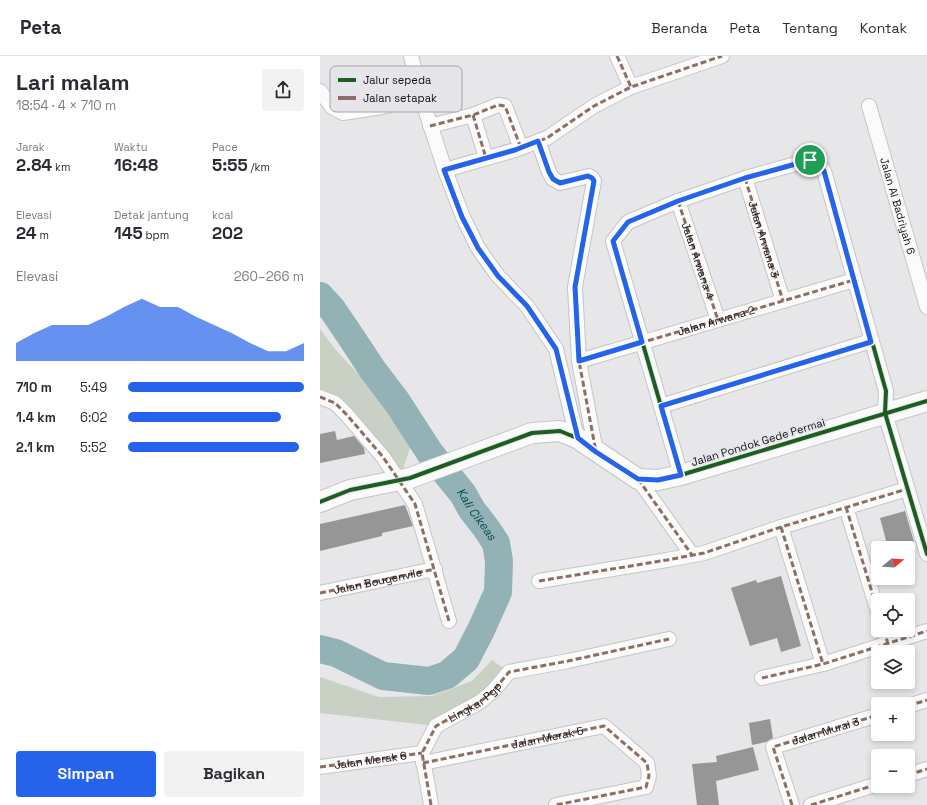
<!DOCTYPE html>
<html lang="id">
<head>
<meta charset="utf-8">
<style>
	:root { --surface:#fff; --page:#f2f2f3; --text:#2b2b33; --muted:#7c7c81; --line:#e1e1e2; --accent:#2563eb }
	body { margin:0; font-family:"Space Grotesk",sans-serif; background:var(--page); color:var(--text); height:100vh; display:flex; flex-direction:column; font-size:15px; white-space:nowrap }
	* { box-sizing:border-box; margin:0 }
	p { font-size:13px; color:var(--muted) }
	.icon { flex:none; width:22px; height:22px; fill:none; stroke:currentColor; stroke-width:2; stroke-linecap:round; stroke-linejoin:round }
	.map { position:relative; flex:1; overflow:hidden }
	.details { display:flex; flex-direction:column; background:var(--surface); width:320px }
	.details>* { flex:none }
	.needle { width:26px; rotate:72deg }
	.controls { position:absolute; left:551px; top:485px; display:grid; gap:8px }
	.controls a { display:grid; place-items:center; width:44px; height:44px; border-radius:4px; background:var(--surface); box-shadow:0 2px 6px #0003; font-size:20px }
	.pin { position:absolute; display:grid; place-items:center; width:34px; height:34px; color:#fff; margin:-17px; border:2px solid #fff; border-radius:50%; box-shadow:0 1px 4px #0007 }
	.round { display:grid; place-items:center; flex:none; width:42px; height:42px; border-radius:4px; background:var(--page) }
	.headline { display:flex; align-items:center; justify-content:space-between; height:68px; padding:0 16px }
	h1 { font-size:22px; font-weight:700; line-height:30px }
	.stats { display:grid; grid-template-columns:repeat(3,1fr); gap:6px; height:68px; padding:4px 16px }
	.stats div { display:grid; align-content:center }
	.stats b { font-size:17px; font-weight:700 }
	.stats small { font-size:11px; font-weight:400 }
	.stats p { font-size:11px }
	.chart { height:112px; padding:8px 16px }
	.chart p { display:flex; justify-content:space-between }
	.chart svg { width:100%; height:72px; margin-top:4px; fill:var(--accent); opacity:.7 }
	.primary-button { display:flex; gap:8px; margin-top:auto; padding:8px 16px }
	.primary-button a { flex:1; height:46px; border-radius:4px; background:var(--accent); color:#fff; font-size:16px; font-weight:700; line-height:46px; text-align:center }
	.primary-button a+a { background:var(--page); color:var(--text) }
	ul { padding:0 16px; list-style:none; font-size:13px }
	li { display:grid; grid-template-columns:64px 48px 1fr; align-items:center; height:30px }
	li i { height:10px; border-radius:5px; background:var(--accent) }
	header { display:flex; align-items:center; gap:24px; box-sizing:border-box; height:56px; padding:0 20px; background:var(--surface); border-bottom:1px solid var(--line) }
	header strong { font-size:19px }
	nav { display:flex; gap:22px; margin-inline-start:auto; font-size:14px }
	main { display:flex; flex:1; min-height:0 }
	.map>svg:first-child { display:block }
</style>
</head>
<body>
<header>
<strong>Peta</strong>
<nav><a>Beranda</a><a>Peta</a><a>Tentang</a><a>Kontak</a></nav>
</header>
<main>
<section class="details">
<div class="headline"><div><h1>Lari malam</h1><p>18:54 · 4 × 710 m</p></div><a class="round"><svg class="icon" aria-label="share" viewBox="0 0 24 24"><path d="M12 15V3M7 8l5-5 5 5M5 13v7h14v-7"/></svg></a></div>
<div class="stats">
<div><p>Jarak</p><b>2.84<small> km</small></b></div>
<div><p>Waktu</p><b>16:48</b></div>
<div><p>Pace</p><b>5:55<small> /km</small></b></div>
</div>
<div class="stats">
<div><p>Elevasi</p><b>24<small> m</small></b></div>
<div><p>Detak jantung</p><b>145<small> bpm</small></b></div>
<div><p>kcal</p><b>202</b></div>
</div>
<div class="chart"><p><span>Elevasi</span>260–266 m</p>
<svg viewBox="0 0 160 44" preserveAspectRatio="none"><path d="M0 44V33L10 27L20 22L30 22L40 22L50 17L60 11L70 6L80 11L90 11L100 17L110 22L120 27L130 33L140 38L150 38L160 33V44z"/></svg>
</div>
<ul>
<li><b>710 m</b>5:49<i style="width:100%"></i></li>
<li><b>1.4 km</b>6:02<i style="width:87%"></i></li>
<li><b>2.1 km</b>5:52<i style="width:97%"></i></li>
</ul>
<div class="primary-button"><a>Simpan</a><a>Bagikan</a></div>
</section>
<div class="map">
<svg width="607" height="749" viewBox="0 0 607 749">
	<rect width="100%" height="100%" fill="#e7e7e9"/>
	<path fill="#c8d1c3" d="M 0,273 L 15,293 L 65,347 L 92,386 L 79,425 L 63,401 L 0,341 Z
		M 172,604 L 189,616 L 116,670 L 0,657 L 0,621 L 59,641 L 112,640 L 152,625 Z"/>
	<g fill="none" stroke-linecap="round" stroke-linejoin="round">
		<path stroke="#92b2b5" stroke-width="28" id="s1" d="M 0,240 L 12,253 L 31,281 L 52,313 L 77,346 L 110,397 L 143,438 L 152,454 L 166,472 L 176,487 L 179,505 L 178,536 L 161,574 L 146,603 L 127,619 L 109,625 L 63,620 L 16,597 L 0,593"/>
	</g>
	<path fill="#969697" d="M 15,375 L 17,384 L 34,380 L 44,392 L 45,398 L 0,407 L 0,378 Z
		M 85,449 L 93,470 L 62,477 L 62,480 L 0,495 L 0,468 Z
		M 585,455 L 595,489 L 585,492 L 568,492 L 560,462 Z
		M 461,520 L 481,590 L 461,596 L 457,582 L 430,590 L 411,532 L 436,524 L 437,527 Z
		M 450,663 L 453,682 L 446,686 L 432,689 L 429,667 Z
		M 433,691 L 439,714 L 396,725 L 399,749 L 377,749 L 372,708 L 397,706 L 396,700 Z"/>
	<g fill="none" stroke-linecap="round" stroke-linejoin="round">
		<defs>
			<g id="street">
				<path d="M 91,0 L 101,40 L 125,114 L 143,161 L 158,192 L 178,220 L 207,250 L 236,293 L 257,382"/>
				<path d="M 297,0 L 311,31"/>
				<path d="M 0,35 L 12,51 L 23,57 L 62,51 L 101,40"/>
				<path id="s2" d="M 549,50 L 607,251"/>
				<path d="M 153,59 L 166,102"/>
				<path d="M 110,70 L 153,59 L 178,49 L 185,50 L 201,92"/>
				<path d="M 218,85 L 229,116 L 233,123 L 240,127 L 269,120 L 272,122 L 274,125 L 255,231 L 259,305 L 276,396"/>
				<path d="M 125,114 L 195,94 L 227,82 L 274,50 L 311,31 L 402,0"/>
				<path d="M 425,122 L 463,245"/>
				<path d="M 358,145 L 398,264"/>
				<path id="s3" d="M 259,305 L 534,224"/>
				<path d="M 0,341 L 15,347 L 27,359 L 63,401 L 95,448 L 129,565"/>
				<path d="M 341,350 L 551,285"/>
				<path d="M 361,419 L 293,185 L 308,166 L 358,145 L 425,122 L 490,104 L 498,107 L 504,115 L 566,335 L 565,357 L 607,498"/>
				<path d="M 318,423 L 372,499"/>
				<path d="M 526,451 L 558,556"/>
				<path d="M 461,471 L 503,608"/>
				<path d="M 219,525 L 347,504 L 384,497 L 461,471 L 587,433"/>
				<path d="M 0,537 L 115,513"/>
				<path d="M 564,574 L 568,588"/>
				<path d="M 442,622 L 503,608 L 607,575"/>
				<path d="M 588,650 L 607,644"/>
				<path d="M 103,707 L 284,670 L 327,707 L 329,720 L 326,731 L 236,749"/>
				<path d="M 0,711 L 102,697"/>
				<path d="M 588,719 L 607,713"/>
				<path d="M 111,749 L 102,697 L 116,670 L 160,646 L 174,634 L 189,616 L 248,605 L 349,583"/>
				<path id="s4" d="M 472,749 L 453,691 L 558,659"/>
				<path d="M 491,749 L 558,728"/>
			</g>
			<path id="secondary" d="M 0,446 L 30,434 L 90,422 L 212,377 L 240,375 L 257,382 L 318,423 L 338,424 L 361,419 L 607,345"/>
		</defs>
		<use href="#street" stroke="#c5c5c7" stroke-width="16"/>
		<use href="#secondary" stroke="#c5c5c7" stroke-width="22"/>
		<use href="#street" stroke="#fbfbfc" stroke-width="14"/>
		<use href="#secondary" stroke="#fbfbfc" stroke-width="20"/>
		<g stroke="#8d6e63" stroke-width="3" stroke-dasharray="6 3" stroke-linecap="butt">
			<path d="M 297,0 L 311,31"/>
			<path d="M 153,59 L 166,102"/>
			<path d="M 110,70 L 153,59 L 178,49 L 185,50 L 201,92"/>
			<path d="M 218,85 L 229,116 L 233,123 L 240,127 L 269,120 L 272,122 L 274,125 L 255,231 L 259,305 L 276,396"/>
			<path d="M 125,114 L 195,94 L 227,82 L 274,50 L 311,31 L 402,0"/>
			<path id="s5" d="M 425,122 L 463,245"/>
			<path id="s6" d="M 358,145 L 398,264"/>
			<path d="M 259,305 L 534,224"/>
			<path d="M 0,341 L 15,347 L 27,359 L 63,401 L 95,448 L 129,565"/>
			<path d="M 341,350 L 551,285"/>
			<path d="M 318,423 L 372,499"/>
			<path d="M 526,451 L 558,556"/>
			<path d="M 461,471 L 503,608"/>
			<path d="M 219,525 L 347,504 L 384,497 L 461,471 L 587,433"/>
			<path id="s7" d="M 0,537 L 115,513"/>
			<path d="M 564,574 L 568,588"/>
			<path d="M 442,622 L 503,608 L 607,575"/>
			<path d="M 588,650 L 607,644"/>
			<path id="s8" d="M 103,707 L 284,670 L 327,707 L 329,720 L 326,731 L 236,749"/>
			<path id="s9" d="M 0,711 L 102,697"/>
			<path d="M 588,719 L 607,713"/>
			<path id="s10" d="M 111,749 L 102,697 L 116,670 L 160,646 L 174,634 L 189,616 L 248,605 L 349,583"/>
			<path d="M 472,749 L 453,691 L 558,659"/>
			<path d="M 491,749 L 558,728"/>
		</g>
		<defs>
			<path id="cycleway" d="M 361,419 L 293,185 L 308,166 L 358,145 L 425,122 L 490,104 L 498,107 L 504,115 L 566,335 L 565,357 L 607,498
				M 0,446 L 30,434 L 90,422 L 212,377 L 240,375 L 257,382 L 318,423 L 338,424 L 361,419 L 607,345"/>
		</defs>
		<use href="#cycleway" stroke="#e6e6ea" stroke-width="6"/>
		<use href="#cycleway" stroke="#1b5e20" stroke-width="4"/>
	</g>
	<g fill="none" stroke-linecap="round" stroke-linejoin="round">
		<defs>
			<path id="route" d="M 218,85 L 229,116 L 233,123 L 240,127 L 268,120 L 272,122 L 274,125 L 255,231 L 259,305 L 322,286 L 293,185 L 308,166 L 358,145 L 425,122 L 490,104 L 498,107 L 504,115 L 551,286 L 341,350 L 361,419 L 338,424 L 318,423 L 276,396 L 258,382 L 236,293 L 207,250 L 178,220 L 158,192 L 142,161 L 124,114 L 195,94 Z"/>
		</defs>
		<use href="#route" stroke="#fff" stroke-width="8"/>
		<use href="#route" stroke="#2563eb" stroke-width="5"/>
	</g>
	<g text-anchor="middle" stroke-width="4" stroke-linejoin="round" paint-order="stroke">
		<g font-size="11" fill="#111112" stroke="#e6e6ea">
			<text dy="4" stroke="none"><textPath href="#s2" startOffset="104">Jalan Al Badriyah 6</textPath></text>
			<text dy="4" stroke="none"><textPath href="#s5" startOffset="64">Jalan Arwana 3</textPath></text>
			<text dy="4" stroke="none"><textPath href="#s6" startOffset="63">Jalan Arwana 4</textPath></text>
			<text dy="4" stroke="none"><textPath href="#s3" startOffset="143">Jalan Arwana 2</textPath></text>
			<text transform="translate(438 386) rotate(-17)" y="4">Jalan Pondok Gede Permai</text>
			<text dy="4" stroke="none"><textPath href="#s7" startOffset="59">Jalan Bougenvile</textPath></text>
			<text dy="4" stroke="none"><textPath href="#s10" startOffset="129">Lingkar Pgp</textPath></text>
			<text dy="4" stroke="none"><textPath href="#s4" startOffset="116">Jalan Murai 3</textPath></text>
			<text dy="4" stroke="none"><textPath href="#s8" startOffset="127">Jalan Merak 5</textPath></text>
			<text dy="4" stroke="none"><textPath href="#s9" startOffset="51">Jalan Merak 6</textPath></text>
		</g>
		<g font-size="12" font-style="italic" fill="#064e53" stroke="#e6e6ea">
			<text dy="4" stroke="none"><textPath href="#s1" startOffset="269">Kali Cikeas</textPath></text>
		</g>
	</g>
	<rect x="10" y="10" width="132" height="46" rx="6" fill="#e6e6ea" stroke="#a6a6a9" stroke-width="1"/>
	<rect x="18" y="22" width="18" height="4" fill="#1b5e20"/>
	<rect x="18" y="40" width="18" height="4" fill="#8d6e63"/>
	<g font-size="11" fill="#111112">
		<text x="43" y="28">Jalur sepeda</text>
		<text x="43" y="46">Jalan setapak</text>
	</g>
</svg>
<div class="controls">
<a><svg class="needle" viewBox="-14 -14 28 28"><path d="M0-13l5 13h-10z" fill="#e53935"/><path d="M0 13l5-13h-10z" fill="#7c7c81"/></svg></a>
<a><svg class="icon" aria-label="locate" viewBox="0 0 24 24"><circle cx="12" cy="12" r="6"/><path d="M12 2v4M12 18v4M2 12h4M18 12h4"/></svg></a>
<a><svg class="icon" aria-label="layers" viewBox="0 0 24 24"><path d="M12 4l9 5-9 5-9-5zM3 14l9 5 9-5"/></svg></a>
<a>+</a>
<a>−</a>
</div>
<div class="pin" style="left:490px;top:104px;background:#1e9e55"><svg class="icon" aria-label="arrive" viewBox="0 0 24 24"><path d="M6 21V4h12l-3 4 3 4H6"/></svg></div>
</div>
</main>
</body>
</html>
